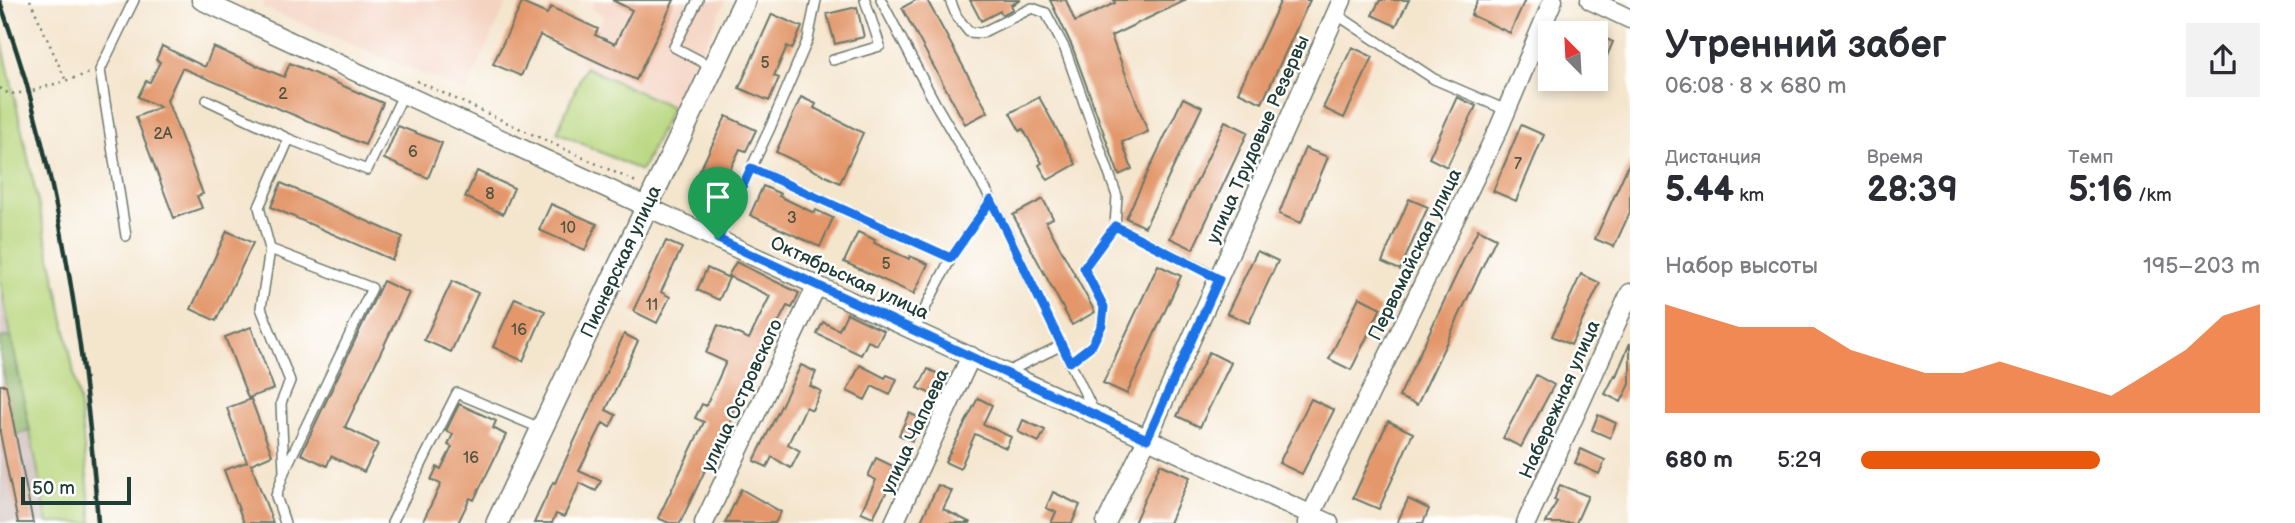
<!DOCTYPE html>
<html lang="ru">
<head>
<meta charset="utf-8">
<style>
	:root { --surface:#fff; --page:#f2f2f3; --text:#2b2b33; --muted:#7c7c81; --accent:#ea580c }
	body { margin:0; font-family:"Balsamiq Sans",sans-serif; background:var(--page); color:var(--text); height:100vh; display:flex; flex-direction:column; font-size:26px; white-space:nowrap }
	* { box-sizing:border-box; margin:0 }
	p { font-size:23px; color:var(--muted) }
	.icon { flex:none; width:38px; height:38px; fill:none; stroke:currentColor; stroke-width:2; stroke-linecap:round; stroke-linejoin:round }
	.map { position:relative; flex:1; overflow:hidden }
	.sheet { display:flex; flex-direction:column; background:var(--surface); width:665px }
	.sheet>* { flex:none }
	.needle { width:46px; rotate:336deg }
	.controls { position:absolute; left:1538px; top:21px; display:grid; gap:14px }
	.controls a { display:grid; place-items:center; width:70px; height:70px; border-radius:0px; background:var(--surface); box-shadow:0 4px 10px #0003; font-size:35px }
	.scale { position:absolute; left:21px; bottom:18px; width:110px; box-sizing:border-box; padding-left:7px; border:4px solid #1f3d34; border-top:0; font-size:19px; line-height:24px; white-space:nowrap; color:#1f3d34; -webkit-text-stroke:5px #fff; paint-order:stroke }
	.pin { position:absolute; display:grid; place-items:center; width:60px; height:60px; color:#fff; margin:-72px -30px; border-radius:50% 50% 50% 0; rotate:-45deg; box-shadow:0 0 7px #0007 }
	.pin .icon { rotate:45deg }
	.round { display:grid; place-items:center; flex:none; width:74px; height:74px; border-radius:0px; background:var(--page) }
	.overview { display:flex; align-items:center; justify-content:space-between; height:119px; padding:0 35px }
	h1 { font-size:38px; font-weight:600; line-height:52px }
	.stats { display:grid; grid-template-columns:repeat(3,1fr); gap:10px; height:119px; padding:7px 35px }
	.stats div { display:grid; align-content:center }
	.stats b { font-size:35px; font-weight:600 }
	.stats small { font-size:19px; font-weight:400 }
	.stats p { font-size:19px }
	.chart { height:196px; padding:14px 35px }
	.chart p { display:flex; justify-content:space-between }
	.chart svg { width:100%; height:126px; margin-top:7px; fill:var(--accent); opacity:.7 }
	ul { padding:0 35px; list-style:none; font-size:23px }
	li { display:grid; grid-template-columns:112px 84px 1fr; align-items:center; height:52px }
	li i { height:18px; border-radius:9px; background:var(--accent) }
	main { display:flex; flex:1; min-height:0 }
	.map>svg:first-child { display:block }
</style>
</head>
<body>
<main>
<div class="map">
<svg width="1630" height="523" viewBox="0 0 1630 523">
	<rect width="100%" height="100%" fill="#fff"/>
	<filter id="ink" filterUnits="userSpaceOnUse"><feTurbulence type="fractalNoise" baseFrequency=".0143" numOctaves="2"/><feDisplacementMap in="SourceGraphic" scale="14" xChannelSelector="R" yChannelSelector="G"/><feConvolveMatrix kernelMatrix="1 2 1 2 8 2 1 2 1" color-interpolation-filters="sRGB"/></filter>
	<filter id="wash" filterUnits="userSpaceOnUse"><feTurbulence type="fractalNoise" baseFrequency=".00686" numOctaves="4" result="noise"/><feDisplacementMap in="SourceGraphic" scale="28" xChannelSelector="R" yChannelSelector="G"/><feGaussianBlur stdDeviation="1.57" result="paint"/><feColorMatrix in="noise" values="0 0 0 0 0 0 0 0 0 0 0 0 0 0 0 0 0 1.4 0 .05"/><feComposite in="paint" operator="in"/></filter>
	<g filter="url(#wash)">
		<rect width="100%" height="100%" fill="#f4e5cd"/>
		<path fill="#f4d3c1" d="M 266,0 L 508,0 L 466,92 L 262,7 Z
			M 595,0 L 726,0 L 675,107 L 578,62 L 591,32 L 596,33 L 604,16 L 591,8 Z"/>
		<path fill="#d0c0bc" d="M 0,280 L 30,431 L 48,523 L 0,523 Z"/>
		<path fill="#b7d57b" stroke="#6b8958" stroke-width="2" d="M 0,32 L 62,310 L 79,400 L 92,523 L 48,523 L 0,280 Z
			M 585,67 L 672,107 L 641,171 L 557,132 Z"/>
		<path fill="#91b66b" stroke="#587a50" stroke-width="2" d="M 11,336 L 30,431 L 15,435 L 0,356 L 0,338 Z"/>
		<g id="blocks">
			<path fill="#e3976b" d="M 612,0 L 674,0 L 636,80 L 540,35 L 521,76 L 493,64 L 522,3 L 547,14 L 551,7 L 598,29 L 595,35 L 615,44 L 632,10 Z
				M 916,0 L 927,0 L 988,112 L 965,124 L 902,8 Z
				M 970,0 L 1021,0 L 1011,5 L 1013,9 L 1002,15 L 1000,11 L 981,21 Z
				M 1050,0 L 1066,0 L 1075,22 L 1115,3 L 1114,0 L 1186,0 L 1111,36 L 1148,132 L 1122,142 L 1132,169 L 1119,175 L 1072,46 Z
				M 1281,0 L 1310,0 L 1262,103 L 1238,92 Z
				M 1380,0 L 1409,0 L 1396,26 L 1372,15 Z
				M 1478,0 L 1525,0 L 1510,33 L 1471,15 Z
				M 857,7 L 864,37 L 835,44 L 827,14 Z
				M 772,14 L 802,27 L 792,49 L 787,46 L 774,76 L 779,78 L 769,101 L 739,88 Z
				M 1596,34 L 1613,42 L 1596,81 Z
				M 162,46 L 205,67 L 213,47 L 284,77 L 290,63 L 383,103 L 365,145 L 182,68 L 167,100 L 203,194 L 197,196 L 202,208 L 174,218 L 136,117 L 160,107 L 138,97 L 146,81 L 150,82 L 160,62 L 156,60 Z
				M 1352,47 L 1373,57 L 1344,118 L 1323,108 Z
				M 801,97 L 816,104 L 814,108 L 863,133 L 840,183 L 776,152 Z
				M 1039,97 L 1076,164 L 1048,180 L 1039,165 L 1042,163 L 1023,129 L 1020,131 L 1010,113 Z
				M 1457,97 L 1476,106 L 1447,167 L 1429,158 Z
				M 1183,98 L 1202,107 L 1145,227 L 1126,218 Z
				M 726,116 L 756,130 L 746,151 L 740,149 L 726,178 L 732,181 L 721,203 L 691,189 Z
				M 1225,121 L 1248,132 L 1193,249 L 1170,238 Z
				M 1521,125 L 1544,135 L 1516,201 L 1493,191 Z
				M 398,126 L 442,143 L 428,178 L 384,159 Z
				M 1305,148 L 1328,157 L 1301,223 L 1279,214 Z
				M 1630,161 L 1630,212 L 1614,247 L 1595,239 Z
				M 477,171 L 514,188 L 503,214 L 465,197 Z
				M 281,183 L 403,237 L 392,260 L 271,207 Z
				M 763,186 L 781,194 L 779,196 L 814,213 L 816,210 L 833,218 L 820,247 L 750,215 Z
				M 1043,199 L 1053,218 L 1046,222 L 1095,312 L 1072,325 L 1013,215 Z
				M 1409,199 L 1428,207 L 1400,270 L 1382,262 Z
				M 551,204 L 597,224 L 585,250 L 539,230 Z
				M 1478,229 L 1496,238 L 1417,405 L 1399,397 Z
				M 227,231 L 253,243 L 216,321 L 191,309 Z
				M 858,232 L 875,240 L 874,243 L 909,259 L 910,256 L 928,264 L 914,294 L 844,262 Z
				M 666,241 L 682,248 L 661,292 L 670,297 L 657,323 L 633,311 Z
				M 1257,251 L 1278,261 L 1249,323 L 1227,313 Z
				M 736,262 L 799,293 L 792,308 L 787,306 L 752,373 L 751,372 L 730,417 L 732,418 L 719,446 L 717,445 L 680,523 L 669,523 L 658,518 L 704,422 L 695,418 L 702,404 L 706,406 L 726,362 L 706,353 L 718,325 L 749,339 L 770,296 L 728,276 Z
				M 1158,265 L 1181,276 L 1127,394 L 1103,383 Z
				M 707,268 L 729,278 L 719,300 L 697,290 Z
				M 1581,274 L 1600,283 L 1571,345 L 1552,336 Z
				M 383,281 L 409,293 L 345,427 L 378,444 L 364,472 L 331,456 L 327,466 L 301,454 Z
				M 452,281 L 478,293 L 451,352 L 424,340 Z
				M 1359,297 L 1381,308 L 1351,370 L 1329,359 Z
				M 515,298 L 545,311 L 523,361 L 493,347 Z
				M 847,313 L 884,331 L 877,345 L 868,341 L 861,355 L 817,334 L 823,322 L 839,330 Z
				M 251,327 L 274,389 L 248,398 L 225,337 Z
				M 624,334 L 638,341 L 606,410 L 616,415 L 610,427 L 603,423 L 579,471 L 601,481 L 596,491 L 580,483 L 564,517 L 556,514 L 552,523 L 534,523 L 553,482 L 555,483 Z
				M 1630,343 L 1630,384 L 1621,402 L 1605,394 L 1615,375 L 1616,376 Z
				M 1209,352 L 1231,363 L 1200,427 L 1177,416 Z
				M 801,365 L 816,372 L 810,386 L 821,391 L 812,410 L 806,407 L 788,444 L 800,451 L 791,468 L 772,457 L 767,467 L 754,461 Z
				M 860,365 L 885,378 L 887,375 L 897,379 L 890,395 L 872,386 L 865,400 L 847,391 Z
				M 928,369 L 942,376 L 933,395 L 918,388 Z
				M 1536,375 L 1554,385 L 1521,447 L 1503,438 Z
				M 0,385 L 6,385 L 33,523 L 18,523 L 0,433 Z
				M 978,398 L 992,405 L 983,424 L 1011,437 L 1006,448 L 975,434 L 960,469 L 945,462 Z
				M 251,399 L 272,455 L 251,464 L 273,523 L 244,523 L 224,470 L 247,462 L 227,408 Z
				M 1311,399 L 1334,410 L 1302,474 L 1279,463 Z
				M 459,404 L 496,421 L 493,428 L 506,435 L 474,500 L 470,498 L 458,523 L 422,523 L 441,484 L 431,480 L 437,467 L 441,469 L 452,447 L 448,445 L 453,434 L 446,431 Z
				M 909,413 L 922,419 L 912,441 L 899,435 Z
				M 1598,415 L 1616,423 L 1610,438 L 1592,430 Z
				M 1023,420 L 1045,430 L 1039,442 L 1018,432 Z
				M 1388,421 L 1413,433 L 1379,509 L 1353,498 Z
				M 1581,449 L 1605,460 L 1599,474 L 1575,463 Z
				M 876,458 L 899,469 L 873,517 L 861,512 L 876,480 L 868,476 Z
				M 1160,464 L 1190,477 L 1169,523 L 1134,523 Z
				M 938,485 L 952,491 L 943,509 L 971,523 L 920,523 Z
				M 1560,485 L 1588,496 L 1576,523 L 1546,523 L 1557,501 L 1554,500 Z
				M 741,489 L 781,512 L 775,523 L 725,523 Z
				M 1053,492 L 1080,505 L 1072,523 L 1051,523 L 1056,512 L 1046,508 Z
				M 1408,499 L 1429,509 L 1423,523 L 1397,523 Z"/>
		</g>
	</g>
	<g filter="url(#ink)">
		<use href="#blocks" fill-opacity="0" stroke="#6a786a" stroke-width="2"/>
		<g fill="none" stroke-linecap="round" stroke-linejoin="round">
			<defs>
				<path id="service" d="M 698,0 L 674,47 L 712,67
					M 881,0 L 935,103 L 991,199 L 1094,412
					M 950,0 L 957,17 L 969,32 L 981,33 L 1032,8 L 1046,13 L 1065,49 L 1117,196 L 1115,226
					M 1336,14 L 1434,79 L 1506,110
					M 833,60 L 880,46 L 865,0
					M 207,100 L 289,139 L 367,170 L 404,93
					M 751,168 L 951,258
					M 126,236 L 100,70 L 134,0
					M 718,239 L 770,128 L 808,39 L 816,0
					M 270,249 L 261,308 L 290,381 L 281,403 L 284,472 L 276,496 L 285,523
					M 914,330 L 951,258 L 991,199
					M 1070,362 L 1092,345 L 1102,325 L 1104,307 L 1084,268 L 1115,226 L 1219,278
					M 1007,372 L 1062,345
					M 284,472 L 372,288 L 270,249 L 259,207 L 289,139
					M 392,523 L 457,393 L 540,428"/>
				<path id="minor" d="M 201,0 L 1329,523
					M 1590,0 L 1630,19
					M 704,523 L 817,285
					M 894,523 L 971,356
					M 1106,523 L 1147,439 L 1342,0
					M 1307,523 L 1499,128 L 1553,0
					M 1526,523 L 1630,293"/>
				<path id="tertiary" d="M 497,523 L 745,0"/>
			</defs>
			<use href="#service" stroke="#6a786a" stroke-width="12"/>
			<use href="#minor" stroke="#6a786a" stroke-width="21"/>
			<use href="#tertiary" stroke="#6a786a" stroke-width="24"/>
			<path stroke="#6a786a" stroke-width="2.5" stroke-dasharray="2 5" stroke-linecap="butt" d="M 30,0 L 66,81
				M 417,81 L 638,183
				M 0,88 L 9,94 L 29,92 L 90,73"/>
			<use href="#service" stroke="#fff" stroke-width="9"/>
			<use href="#minor" stroke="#fff" stroke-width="18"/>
			<use href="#tertiary" stroke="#fff" stroke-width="21"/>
			<path stroke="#1f3d34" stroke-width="4.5" d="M 0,2 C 10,32 21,62 29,93 C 68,234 88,378 98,523"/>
		</g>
	</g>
	<g fill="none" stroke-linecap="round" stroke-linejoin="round" filter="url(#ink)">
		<defs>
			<path id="route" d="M 751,168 L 951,258 L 991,200 L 1070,362 L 1092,345 L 1102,325 L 1104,307 L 1084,268 L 1115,226 L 1219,279 L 1147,439 L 718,239 Z"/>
		</defs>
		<use href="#route" stroke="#fff" stroke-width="14"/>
		<use href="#route" stroke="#1a73e8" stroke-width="9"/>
	</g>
	<g text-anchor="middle" stroke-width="5" stroke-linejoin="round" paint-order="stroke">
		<g font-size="16" fill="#505442">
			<text x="765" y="68">5</text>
			<text x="283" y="99">2</text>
			<text x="163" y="139">2А</text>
			<text x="413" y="157">6</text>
			<text x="1518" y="169">7</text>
			<text x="490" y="199">8</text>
			<text x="792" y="223">3</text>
			<text x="568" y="233">10</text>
			<text x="886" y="269">5</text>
			<text x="652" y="310">11</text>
			<text x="519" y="335">16</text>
			<text x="471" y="463">16</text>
		</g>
		<g font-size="19" fill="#1f3d34" stroke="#fff">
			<text transform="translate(1257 139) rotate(-66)" y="7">улица Трудовые Резервы</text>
			<text transform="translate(1414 254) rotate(-64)" y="7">Первомайская улица</text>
			<text transform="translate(620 261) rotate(-65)" y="7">Пионерская улица</text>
			<text transform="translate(850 277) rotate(25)" y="7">Октябрьская улица</text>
			<text transform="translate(741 395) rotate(-65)" y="7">улица Островского</text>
			<text transform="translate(1559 399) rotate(-66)" y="7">Набережная улица</text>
			<text transform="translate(914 431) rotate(-65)" y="7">улица Чапаева</text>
		</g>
	</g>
</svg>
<div class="controls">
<a><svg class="needle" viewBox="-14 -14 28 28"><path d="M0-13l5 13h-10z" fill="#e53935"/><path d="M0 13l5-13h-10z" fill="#7c7c81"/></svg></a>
</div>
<div class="scale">50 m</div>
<div class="pin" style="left:718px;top:239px;background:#1e9e55"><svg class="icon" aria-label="arrive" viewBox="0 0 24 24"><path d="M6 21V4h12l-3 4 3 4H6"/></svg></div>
</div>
<section class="sheet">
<div class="overview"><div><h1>Утренний забег</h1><p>06:08 · 8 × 680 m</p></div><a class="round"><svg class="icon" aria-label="share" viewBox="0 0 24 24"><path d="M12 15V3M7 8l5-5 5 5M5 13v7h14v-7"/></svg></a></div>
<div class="stats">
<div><p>Дистанция</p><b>5.44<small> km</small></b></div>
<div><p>Время</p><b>28:39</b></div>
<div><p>Темп</p><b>5:16<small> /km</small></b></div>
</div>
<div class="chart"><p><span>Набор высоты</span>195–203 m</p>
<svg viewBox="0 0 160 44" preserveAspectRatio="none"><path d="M0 44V6L10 10L20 14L30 14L40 14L50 22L60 26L70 30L80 30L90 26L100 30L110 34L120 38L130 30L140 22L150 10L160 6V44z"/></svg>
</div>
<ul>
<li><b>680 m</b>5:29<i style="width:60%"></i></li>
</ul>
</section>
</main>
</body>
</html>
